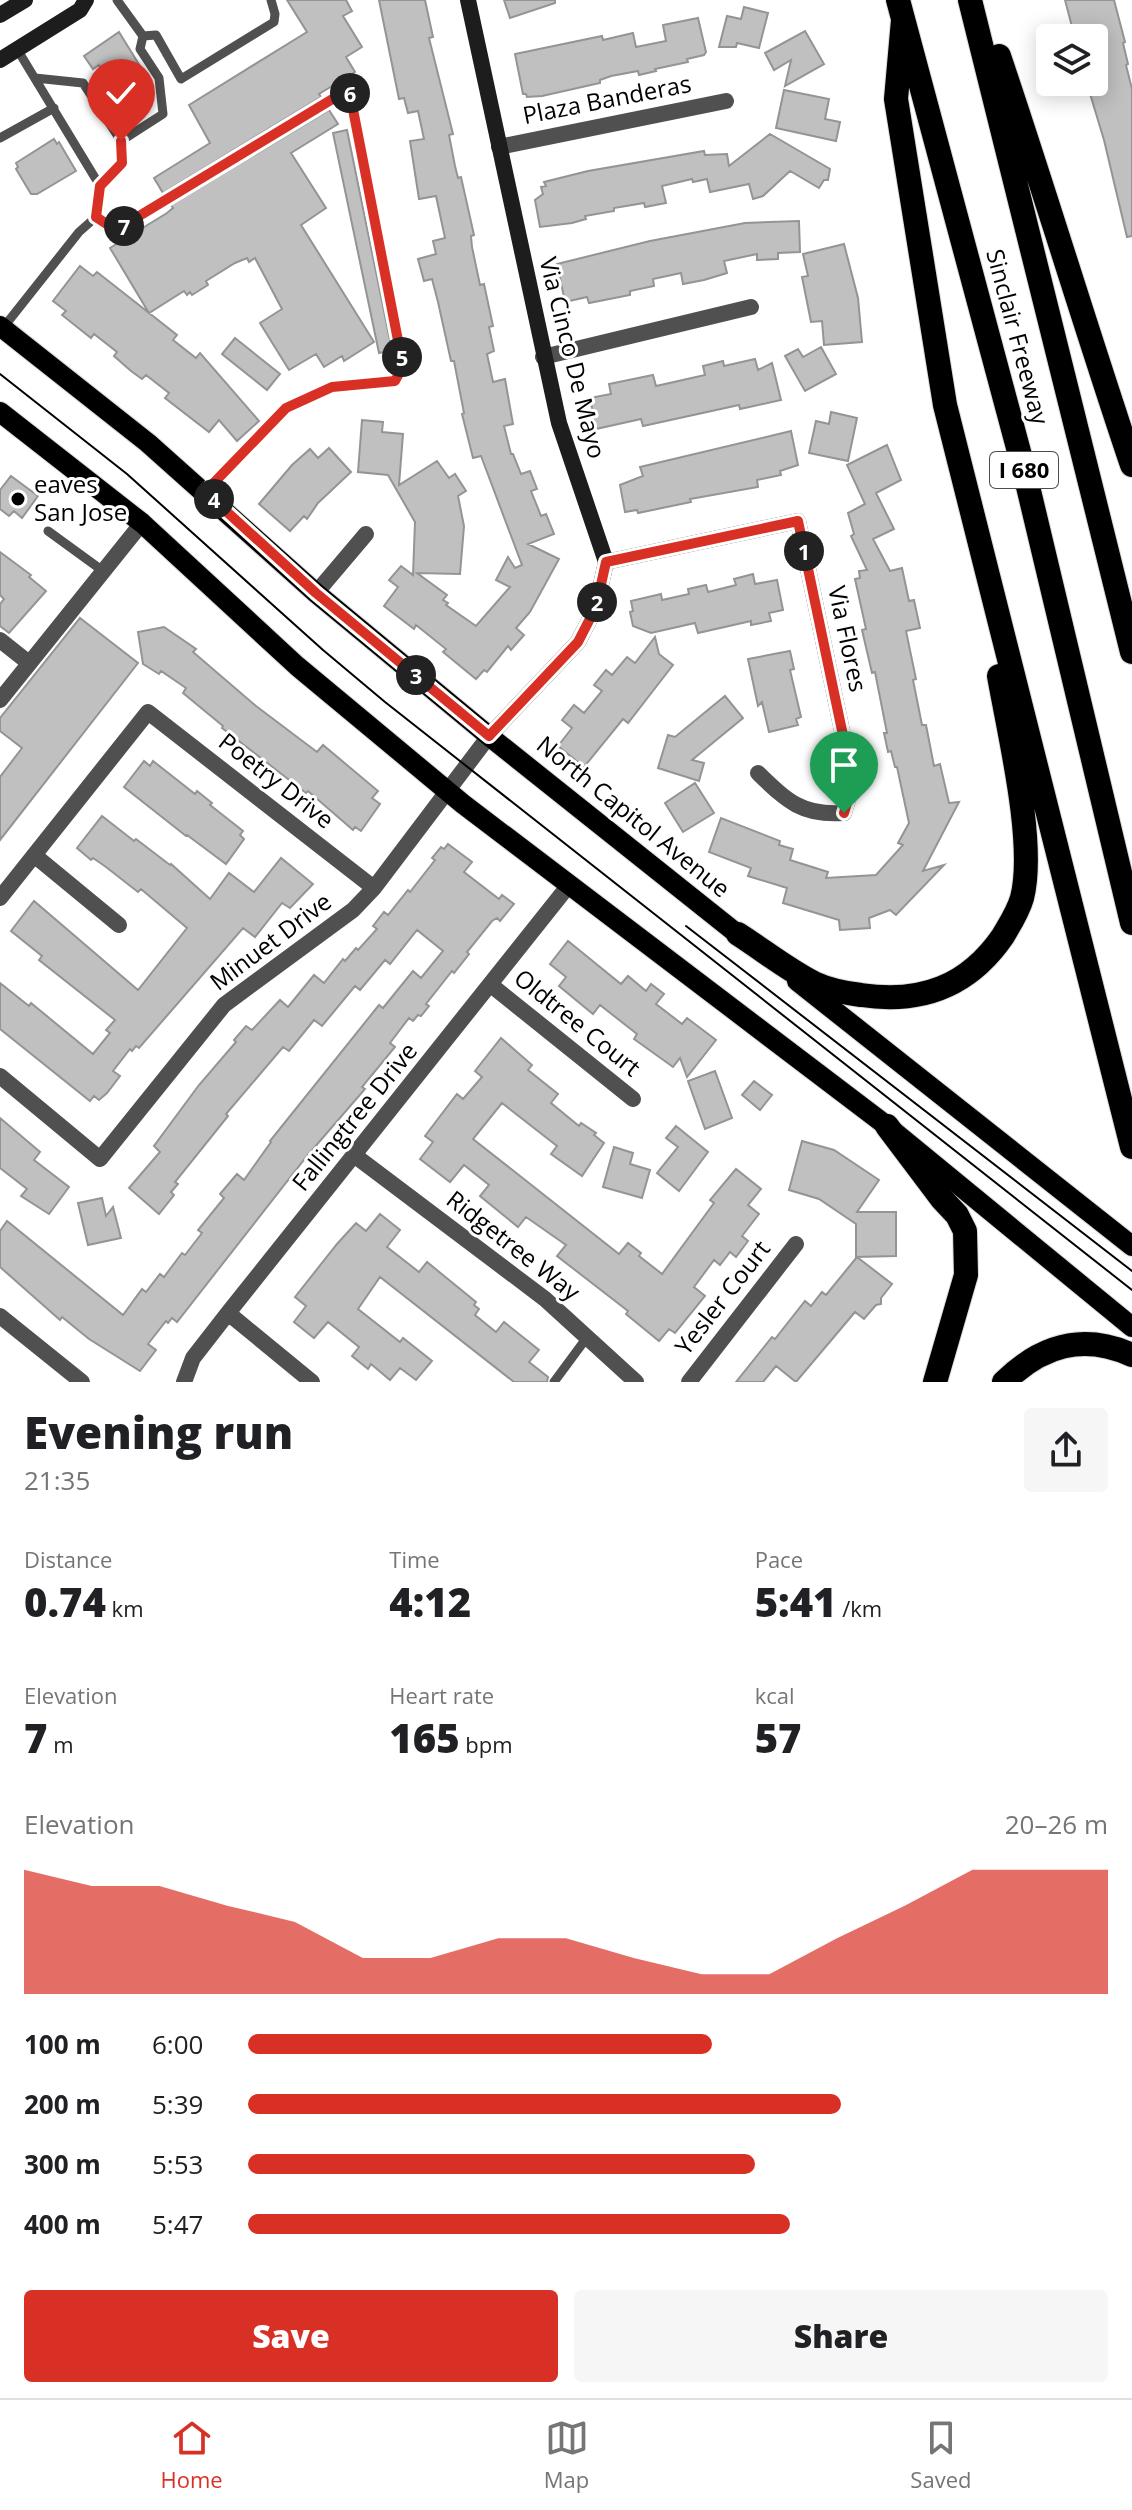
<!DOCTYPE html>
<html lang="en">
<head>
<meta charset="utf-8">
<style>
	:root { --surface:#fff; --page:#f6f6f6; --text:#202124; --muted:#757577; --line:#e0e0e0; --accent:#d93025 }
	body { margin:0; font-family:"Open Sans",sans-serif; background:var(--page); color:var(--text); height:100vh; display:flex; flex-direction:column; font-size:30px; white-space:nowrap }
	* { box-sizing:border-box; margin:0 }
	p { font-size:26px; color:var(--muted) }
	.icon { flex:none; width:44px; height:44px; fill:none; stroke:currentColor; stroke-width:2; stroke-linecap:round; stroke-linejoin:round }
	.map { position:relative; height:1382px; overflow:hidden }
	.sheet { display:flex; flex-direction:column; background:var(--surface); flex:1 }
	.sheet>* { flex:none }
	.controls { position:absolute; left:1036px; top:24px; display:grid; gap:16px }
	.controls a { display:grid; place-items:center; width:72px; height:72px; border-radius:8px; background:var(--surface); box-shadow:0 4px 20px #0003; font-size:40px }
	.pin { position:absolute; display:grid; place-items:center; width:68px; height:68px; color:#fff; margin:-82px -34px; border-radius:50% 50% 50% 0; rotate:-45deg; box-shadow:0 0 8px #0007 }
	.pin .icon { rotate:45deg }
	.km { position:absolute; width:40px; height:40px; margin:-20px; border-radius:50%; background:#222; color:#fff; font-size:22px; line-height:40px; text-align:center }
	.round { display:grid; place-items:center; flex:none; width:84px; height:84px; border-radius:8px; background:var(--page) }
	.headline { display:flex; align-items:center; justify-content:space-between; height:136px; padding:0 24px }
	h1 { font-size:44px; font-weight:800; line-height:60px }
	.figures { display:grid; grid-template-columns:repeat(3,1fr); gap:12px; height:136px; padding:8px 24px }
	.figures div { display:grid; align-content:center }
	.figures b { font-size:40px; font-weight:800 }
	.figures small { font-size:22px; font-weight:400 }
	.figures p { font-size:22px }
	.chart { height:224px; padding:16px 24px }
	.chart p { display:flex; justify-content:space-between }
	.chart svg { width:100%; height:144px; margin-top:8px; fill:var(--accent); opacity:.7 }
	.cta { display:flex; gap:16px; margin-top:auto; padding:16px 24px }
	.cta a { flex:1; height:92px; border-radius:8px; background:var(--accent); color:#fff; font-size:32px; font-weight:800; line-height:92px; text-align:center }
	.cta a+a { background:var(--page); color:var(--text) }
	ul { padding:0 24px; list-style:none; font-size:26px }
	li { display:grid; grid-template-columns:128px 96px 1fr; align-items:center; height:60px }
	li i { height:20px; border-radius:10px; background:var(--accent) }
	.dock { display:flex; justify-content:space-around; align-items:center; height:112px; border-top:2px solid var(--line); background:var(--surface); font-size:22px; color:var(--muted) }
	.dock a { display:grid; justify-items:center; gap:4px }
	.dock .selected { color:var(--accent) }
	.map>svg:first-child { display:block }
</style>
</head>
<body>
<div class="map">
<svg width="1132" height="1382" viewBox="0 0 1132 1382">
	<rect width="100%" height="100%" fill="#fff"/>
	<path fill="#c0c0c0" stroke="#949494" stroke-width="2" d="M 287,0 L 346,0 L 352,11 L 343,16 L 362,47 L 346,57 L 355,72 L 319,94 L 321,97 L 163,193 L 154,178 L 210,143 L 189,105 L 307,32 Z
		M 379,0 L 425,0 L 433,37 L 429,38 L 453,134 L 449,135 L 455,166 L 458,178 L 461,177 L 474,235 L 471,236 L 472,247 L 480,285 L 484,284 L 493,326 L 489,327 L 494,351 L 487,354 L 493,382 L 505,379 L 513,424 L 504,426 L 511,454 L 513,454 L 521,474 L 530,471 L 537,489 L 531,491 L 541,516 L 546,514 L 554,534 L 528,544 L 559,559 L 530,612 L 516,628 L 524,635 L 511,650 L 508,646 L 487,672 L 484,670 L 476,679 L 443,652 L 446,649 L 416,625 L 414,629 L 384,606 L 398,587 L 389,580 L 401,566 L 413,575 L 415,522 L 388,475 L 358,472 L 362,420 L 383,422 L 382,432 L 403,434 L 399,485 L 437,461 L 449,478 L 455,474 L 466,491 L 458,496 L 464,526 L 460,574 L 417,573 L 447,595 L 443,600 L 448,603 L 446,605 L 476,626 L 510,587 L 496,580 L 508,557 L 515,568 L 522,565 L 481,456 L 473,458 L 462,414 L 464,413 L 454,361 L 451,361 L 438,302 L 432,279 L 424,281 L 418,259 L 436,254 L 433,241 L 445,238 L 436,196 L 419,199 L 410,141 L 424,139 L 418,111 L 408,113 L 404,98 L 399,99 Z
		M 504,0 L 555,0 L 555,3 L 510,18 Z
		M 1065,0 L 1114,0 L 1125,42 L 1123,43 L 1128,64 L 1126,65 L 1132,89 L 1132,236 L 1127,237 L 1104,140 L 1088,87 L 1094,82 L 1094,38 L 1075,38 Z
		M 744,7 L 768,13 L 759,48 L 737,43 L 736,47 L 719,47 L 727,16 L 741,19 Z
		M 698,18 L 706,52 L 704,55 L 687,59 L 688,62 L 655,69 L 656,71 L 639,75 L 638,71 L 611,76 L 600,80 L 600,83 L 542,96 L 527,97 L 526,94 L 523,94 L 515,54 L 602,36 L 603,40 L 633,33 L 636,47 L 666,41 L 663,25 Z
		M 805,31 L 824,64 L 785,86 L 791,60 L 774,70 L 765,53 Z
		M 119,32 L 151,84 L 127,99 L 107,67 L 102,70 L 99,65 L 93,69 L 84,56 Z
		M 784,90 L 829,99 L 825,119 L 840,122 L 836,141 L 776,128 Z
		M 329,110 L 338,124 L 291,153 L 326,208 L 301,225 L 374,342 L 344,361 L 342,356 L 324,367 L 316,354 L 289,370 L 260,323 L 282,309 L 255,258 L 249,262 L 247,258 L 235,263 L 206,281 L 208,285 L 192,295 L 190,292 L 187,295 L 184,291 L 149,313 L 110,248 L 167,213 L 173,208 L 171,205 Z
		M 347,130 L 392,350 L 379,353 L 333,133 Z
		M 770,134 L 830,169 L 828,180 L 824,180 L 819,188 L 790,171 L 763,196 L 753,199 L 749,184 L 710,192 L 707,179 L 693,182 L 692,179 L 662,186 L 666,203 L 645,207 L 644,203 L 614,208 L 614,211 L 585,216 L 586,219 L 572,223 L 540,227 L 535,200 L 543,194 L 541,187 L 546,186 L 544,182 L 588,171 L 704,151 L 705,155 L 727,154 L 729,166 Z
		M 54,139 L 57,144 L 59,142 L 76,171 L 37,194 L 31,194 L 16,169 L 18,167 L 16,163 Z
		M 799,221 L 800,252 L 778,253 L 778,259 L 757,260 L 757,254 L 724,261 L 727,273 L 704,280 L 683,284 L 681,273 L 653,279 L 654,286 L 630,291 L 630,295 L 589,303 L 587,297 L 565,302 L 557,264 L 650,241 L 745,223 Z
		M 844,244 L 858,298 L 862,342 L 824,345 L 822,321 L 811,322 L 802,277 L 808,276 L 803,254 Z
		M 80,266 L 93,276 L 97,272 L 177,335 L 173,340 L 196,358 L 200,353 L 259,421 L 237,441 L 219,420 L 209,432 L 165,398 L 169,393 L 146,375 L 142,379 L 131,371 L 114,356 L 117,352 L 94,334 L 91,338 L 62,315 L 66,311 L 53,301 Z
		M 235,338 L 280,374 L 267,390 L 222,354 Z
		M 821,347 L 836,374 L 805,391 L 785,356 L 798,349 L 803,357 Z
		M 755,359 L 758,370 L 772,363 L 781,400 L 740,409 L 739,405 L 643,426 L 641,419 L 596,429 L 590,398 L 611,394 L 609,384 L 653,375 L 656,386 L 705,375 L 703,366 L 723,361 L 724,366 Z
		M 831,412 L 857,418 L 848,461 L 809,453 L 816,421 L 829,424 Z
		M 791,431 L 798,465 L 780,471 L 781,475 L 757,480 L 758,487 L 690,499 L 691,502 L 638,513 L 637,510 L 625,512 L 620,485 L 643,476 L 640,467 Z
		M 887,445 L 901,480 L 876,493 L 894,529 L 873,539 L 890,571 L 902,568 L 909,601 L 914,600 L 920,628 L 906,631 L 916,679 L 913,680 L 922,725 L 926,725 L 934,766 L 940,764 L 949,803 L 959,802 L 923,871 L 944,865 L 896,915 L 890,910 L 869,918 L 870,928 L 840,930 L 839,920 L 783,903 L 787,888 L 748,876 L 751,868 L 709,852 L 721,818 L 780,841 L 779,845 L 793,849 L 790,860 L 828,872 L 826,878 L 876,875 L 903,845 L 898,843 L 909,823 L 897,767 L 895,767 L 891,751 L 888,752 L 884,733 L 887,733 L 875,672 L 872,673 L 862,630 L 866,629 L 855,579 L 860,578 L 859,571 L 867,570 L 851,536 L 854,534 L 848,513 L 865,504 L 847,465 Z
		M 329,448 L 351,472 L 318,503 L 307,519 L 304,516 L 290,531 L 259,504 L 292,465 L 310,449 L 318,458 Z
		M 11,476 L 38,496 L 22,518 L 14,511 L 9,516 L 0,509 L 0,490 Z
		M 0,552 L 31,575 L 29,577 L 46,591 L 9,633 L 0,626 L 0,604 L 4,599 L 0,595 Z
		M 753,574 L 755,584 L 777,580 L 783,610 L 769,613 L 771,621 L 751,625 L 751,621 L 698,633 L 695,623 L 651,633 L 633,626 L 630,612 L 633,611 L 631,601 L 661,594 L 662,600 L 689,594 L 688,589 L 706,585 L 708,592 L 736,585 L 734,579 Z
		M 80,618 L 138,663 L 0,840 L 0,777 L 22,748 L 0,731 L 0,718 Z
		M 164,627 L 196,649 L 193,652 L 256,706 L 317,752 L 323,745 L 378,791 L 372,798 L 380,804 L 361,831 L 355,827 L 353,830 L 308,791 L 306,793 L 222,728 L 223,726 L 183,693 L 186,688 L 161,671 L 159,674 L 143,664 L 138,632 Z
		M 655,637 L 659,654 L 673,665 L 628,723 L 623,719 L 584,767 L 558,746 L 572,728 L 562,720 L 574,705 L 584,713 L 602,691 L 594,685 L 606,670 L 612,675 L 627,657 L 635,663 Z
		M 790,651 L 794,669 L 790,670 L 801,717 L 796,719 L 798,725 L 769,732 L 762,702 L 758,706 L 748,659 Z
		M 725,696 L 743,718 L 692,760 L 704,763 L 699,781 L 658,768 L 668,735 L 675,737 Z
		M 144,761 L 150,766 L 153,761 L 195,794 L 197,791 L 212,803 L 210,805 L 243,831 L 240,835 L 244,839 L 226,864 L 187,835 L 186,836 L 124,787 Z
		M 695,783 L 714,813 L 683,832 L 665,803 Z
		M 102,816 L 134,841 L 136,839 L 170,865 L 171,864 L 210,899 L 229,873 L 254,892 L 281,858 L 313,884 L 290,908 L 282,903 L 255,937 L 243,928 L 139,1048 L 136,1046 L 132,1051 L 130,1049 L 113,1071 L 120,1076 L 107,1093 L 99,1100 L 94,1096 L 90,1101 L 0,1029 L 0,983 L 29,1006 L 31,1003 L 93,1054 L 110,1033 L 106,1030 L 115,1020 L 39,960 L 42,956 L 11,931 L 34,901 L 138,990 L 187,928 L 141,889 L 138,892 L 106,867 L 93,858 L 91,860 L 77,848 Z
		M 448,844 L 472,862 L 464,872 L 499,899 L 502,895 L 514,904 L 500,921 L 497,918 L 492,921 L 467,952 L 469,954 L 454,973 L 452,971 L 426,1004 L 429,1006 L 421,1016 L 418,1015 L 413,1021 L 409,1018 L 390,1043 L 395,1047 L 362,1087 L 365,1089 L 307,1156 L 177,1322 L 172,1318 L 168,1323 L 166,1321 L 148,1344 L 156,1350 L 140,1371 L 89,1339 L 62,1317 L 60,1320 L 0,1267 L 0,1231 L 7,1221 L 123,1315 L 142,1289 L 146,1292 L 160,1274 L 164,1277 L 182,1253 L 185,1255 L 202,1233 L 198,1230 L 224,1198 L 220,1194 L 237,1174 L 244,1180 L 271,1142 L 270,1141 L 379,1005 L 383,1008 L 413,971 L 421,978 L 443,951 L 417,930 L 390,964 L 385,960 L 360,990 L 355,986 L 322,1026 L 314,1020 L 289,1051 L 283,1047 L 226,1114 L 228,1116 L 175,1182 L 178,1184 L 171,1192 L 174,1195 L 159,1214 L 129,1188 L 160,1152 L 154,1146 L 199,1085 L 236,1042 L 234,1040 L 246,1026 L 252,1030 L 280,1000 L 288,1007 L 314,975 L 324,983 L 343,959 L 345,961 L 356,948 L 358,950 L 377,929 L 373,926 L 384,912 L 388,915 L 408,890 L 410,892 L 435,860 L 432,858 L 441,847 L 444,849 Z
		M 568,941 L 621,984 L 628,976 L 646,991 L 651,984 L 664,994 L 656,1004 L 682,1024 L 687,1018 L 716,1040 L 687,1077 L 680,1058 L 673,1067 L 634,1039 L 637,1034 L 600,1005 L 593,1014 L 559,986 L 566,977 L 550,964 Z
		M 501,1038 L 532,1065 L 528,1070 L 558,1094 L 551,1103 L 579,1126 L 581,1123 L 596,1133 L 594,1135 L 604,1143 L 582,1176 L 551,1154 L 557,1146 L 502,1103 L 473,1139 L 619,1254 L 628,1243 L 641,1253 L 639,1256 L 662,1274 L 714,1203 L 710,1200 L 736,1169 L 761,1189 L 748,1205 L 759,1214 L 742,1236 L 748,1241 L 736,1257 L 730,1252 L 720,1265 L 714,1260 L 694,1287 L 705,1296 L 675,1333 L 669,1329 L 659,1341 L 626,1314 L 628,1311 L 557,1256 L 566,1245 L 526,1217 L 518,1227 L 480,1196 L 489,1185 L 464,1165 L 450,1182 L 420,1159 L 433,1142 L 425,1136 L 457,1094 L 463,1099 L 482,1077 L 475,1071 Z
		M 715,1071 L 732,1118 L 705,1129 L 688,1081 Z
		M 754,1081 L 772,1095 L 760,1110 L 742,1095 Z
		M 0,1118 L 40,1152 L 34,1160 L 69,1187 L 49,1214 L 21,1196 L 27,1189 L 0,1168 Z
		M 676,1126 L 708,1152 L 679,1191 L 657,1173 L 678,1147 L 666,1138 Z
		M 802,1141 L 834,1150 L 879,1180 L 857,1212 L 896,1212 L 896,1256 L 856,1257 L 856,1224 L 819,1199 L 789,1190 Z
		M 614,1147 L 633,1153 L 630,1164 L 650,1170 L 642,1198 L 603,1187 Z
		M 102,1198 L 106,1216 L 113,1207 L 121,1238 L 88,1245 L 78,1203 Z
		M 380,1214 L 400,1230 L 387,1247 L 419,1272 L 427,1262 L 476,1302 L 474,1305 L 479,1309 L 475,1315 L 496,1332 L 504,1322 L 539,1350 L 529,1362 L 548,1377 L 547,1382 L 514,1382 L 380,1277 L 358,1309 L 400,1342 L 403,1338 L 432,1361 L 416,1380 L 400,1368 L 390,1380 L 371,1364 L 368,1369 L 352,1356 L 359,1347 L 328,1322 L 314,1338 L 294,1322 L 306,1306 L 295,1297 L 337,1244 L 356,1223 L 366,1231 Z
		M 857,1257 L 892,1284 L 881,1298 L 881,1304 L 876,1305 L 864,1319 L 855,1312 L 796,1382 L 776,1366 L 763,1382 L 736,1382 L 772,1337 L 775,1339 L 805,1301 L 811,1306 L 822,1292 L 826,1295 Z"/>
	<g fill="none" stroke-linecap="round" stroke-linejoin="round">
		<defs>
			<path id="primary" d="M 0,326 L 148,443 L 316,593 L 489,736 L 750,944
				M 0,412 L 142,523 L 297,666 L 463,804 L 887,1126 L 1132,1327
				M 797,981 L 1132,1246"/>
			<path id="highway" d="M 898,0 L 1025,474 L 1132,923
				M 970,0 L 1132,652
				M 903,20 L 896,99 L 945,405 L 1132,1147
				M 999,56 C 1045,192 1086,329 1132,465
				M 738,934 C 763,950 788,970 814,983 C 829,990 845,993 861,995 C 921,1004 968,987 1003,936 C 1010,924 1018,912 1022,898 C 1036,844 1009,733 999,676
				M 887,1126 L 942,1199 L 957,1215 L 965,1231 L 966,1275 L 935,1382
				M 1004,1382 C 1042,1345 1083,1333 1132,1355"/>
		</defs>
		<use href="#primary" stroke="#dbdbdb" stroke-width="22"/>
		<use href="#highway" stroke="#dbdbdb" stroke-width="26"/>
		<path stroke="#505050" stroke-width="9" d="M 117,0 L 143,36 L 156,35 L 181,79 L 274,22 L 275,14 L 271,0
			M 35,78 L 83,83 L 121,141 L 163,114 L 159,78 L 140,49 L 143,36
			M 0,138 L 54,108
			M 100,186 L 122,163 L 121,141
			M 96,217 L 116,230 L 349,89 L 403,366 L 395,381 L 332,387 L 286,408 L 205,492
			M 3,328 L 79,232 L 96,217 L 100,186 L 17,49
			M 48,531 L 103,571
			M 554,1382 L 588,1336"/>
		<path stroke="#505050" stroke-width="16" d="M 499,147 L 726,101
			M 543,357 L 751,307
			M 606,562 L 798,521 L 853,783 L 844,813 C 802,816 787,801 758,773
			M 316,593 L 366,534
			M 0,640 L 29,663
			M 0,700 L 142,523
			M 34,855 L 119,925
			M 0,898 L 148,712 L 374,888
			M 491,985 L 633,1099
			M 0,1076 L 100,1159 L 224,1005 L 353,910 L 374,888 L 489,736
			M 354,1155 L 545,1299 L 636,1382
			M 228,1313 L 312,1382
			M 0,1316 L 82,1382
			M 184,1382 L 193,1358 L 228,1313 L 569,885
			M 689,1382 L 796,1244"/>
		<path stroke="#1d1d1d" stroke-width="16" d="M 468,0 L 559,423 L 606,562 L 596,607 L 578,642 L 489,736
			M 0,15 L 25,0
			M 0,60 L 80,10 L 86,0"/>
		<use href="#primary" stroke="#000" stroke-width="20"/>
		<use href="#highway" stroke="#000" stroke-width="24"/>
		<path stroke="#000" stroke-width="2" d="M 0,374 L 127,474 L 323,650 L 385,702 L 1132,1290
			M 686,926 L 1132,1271"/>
	</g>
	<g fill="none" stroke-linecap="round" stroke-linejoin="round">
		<defs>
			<path id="route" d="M 121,141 L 122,163 L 100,186 L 96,217 L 116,230 L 349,89 L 403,366 L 395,381 L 332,387 L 286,408 L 205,492 L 316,593 L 489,736 L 578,642 L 596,607 L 606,562 L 798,521 L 853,783 L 844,813"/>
		</defs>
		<use href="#route" stroke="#fff" stroke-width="16"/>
		<use href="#route" stroke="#d93025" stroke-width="10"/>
	</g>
	<circle fill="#000" stroke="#fff" stroke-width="3" cx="18" cy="499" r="8"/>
	<g text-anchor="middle" stroke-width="6" stroke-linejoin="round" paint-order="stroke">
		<rect fill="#fff" stroke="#4c4c4c" stroke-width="2" x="990" y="452" width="68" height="36" rx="6"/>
		<g font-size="22" font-weight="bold" fill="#000">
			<text x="1024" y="478">I 680</text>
		</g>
		<g font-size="24" fill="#000" stroke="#fff">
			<text transform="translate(607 100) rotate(-11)" y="8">Plaza Banderas</text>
			<text transform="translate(1017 337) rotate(75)" y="8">Sinclair Freeway</text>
			<text transform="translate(572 358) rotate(76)" y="8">Via Cinco De Mayo</text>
			<text transform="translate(847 639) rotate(78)" y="8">Via Flores</text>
			<text transform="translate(276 781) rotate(38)" y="8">Poetry Drive</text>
			<text transform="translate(633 817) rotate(39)" y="8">North Capitol Avenue</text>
			<text transform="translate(271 942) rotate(-37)" y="8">Minuet Drive</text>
			<text transform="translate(577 1023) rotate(39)" y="8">Oldtree Court</text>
			<text transform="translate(355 1117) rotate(-51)" y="8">Fallingtree Drive</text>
			<text transform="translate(513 1246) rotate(38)" y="8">Ridgetree Way</text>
			<text transform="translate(723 1298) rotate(-52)" y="8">Yesler Court</text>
		</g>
		<g font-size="24" fill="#000" stroke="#fff" text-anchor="start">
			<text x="34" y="493">eaves<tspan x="34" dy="28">San Jose</tspan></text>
		</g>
	</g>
</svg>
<div class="controls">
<a><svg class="icon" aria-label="layers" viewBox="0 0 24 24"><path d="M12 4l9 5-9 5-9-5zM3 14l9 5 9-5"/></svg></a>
</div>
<div class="pin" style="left:844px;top:813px;background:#1e9e55"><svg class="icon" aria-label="arrive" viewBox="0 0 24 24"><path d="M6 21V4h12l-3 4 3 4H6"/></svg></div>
<div class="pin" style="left:121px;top:141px;background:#d93025"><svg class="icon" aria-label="check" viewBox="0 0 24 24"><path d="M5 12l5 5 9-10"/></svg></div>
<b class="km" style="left:804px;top:551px">1</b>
<b class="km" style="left:597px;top:602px">2</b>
<b class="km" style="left:416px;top:675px">3</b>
<b class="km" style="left:214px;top:499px">4</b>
<b class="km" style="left:402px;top:357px">5</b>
<b class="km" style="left:350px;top:93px">6</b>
<b class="km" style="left:124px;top:226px">7</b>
</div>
<section class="sheet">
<div class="headline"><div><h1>Evening run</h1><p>21:35</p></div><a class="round"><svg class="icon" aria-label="share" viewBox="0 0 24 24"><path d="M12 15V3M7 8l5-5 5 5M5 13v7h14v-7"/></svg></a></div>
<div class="figures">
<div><p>Distance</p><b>0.74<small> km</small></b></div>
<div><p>Time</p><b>4:12</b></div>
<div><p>Pace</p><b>5:41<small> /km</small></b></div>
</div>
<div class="figures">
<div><p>Elevation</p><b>7<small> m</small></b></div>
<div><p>Heart rate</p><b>165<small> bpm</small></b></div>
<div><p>kcal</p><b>57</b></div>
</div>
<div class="chart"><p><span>Elevation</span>20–26 m</p>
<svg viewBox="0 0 160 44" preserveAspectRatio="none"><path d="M0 44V6L10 11L20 11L30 17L40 22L50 33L60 33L70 27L80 27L90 33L100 38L110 38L120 27L130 17L140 6L150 6L160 6V44z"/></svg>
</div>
<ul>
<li><b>100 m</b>6:00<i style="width:54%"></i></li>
<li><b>200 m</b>5:39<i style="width:69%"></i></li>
<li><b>300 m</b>5:53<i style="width:59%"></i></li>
<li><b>400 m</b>5:47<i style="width:63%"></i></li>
</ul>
<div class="cta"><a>Save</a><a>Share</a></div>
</section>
<nav class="dock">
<a class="selected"><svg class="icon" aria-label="home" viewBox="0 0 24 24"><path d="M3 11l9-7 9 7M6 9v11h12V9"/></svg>Home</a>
<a><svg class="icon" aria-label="map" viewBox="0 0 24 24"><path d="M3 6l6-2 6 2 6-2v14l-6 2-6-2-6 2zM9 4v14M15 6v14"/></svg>Map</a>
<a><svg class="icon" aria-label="saved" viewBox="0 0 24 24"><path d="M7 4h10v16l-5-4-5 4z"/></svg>Saved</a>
</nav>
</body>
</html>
